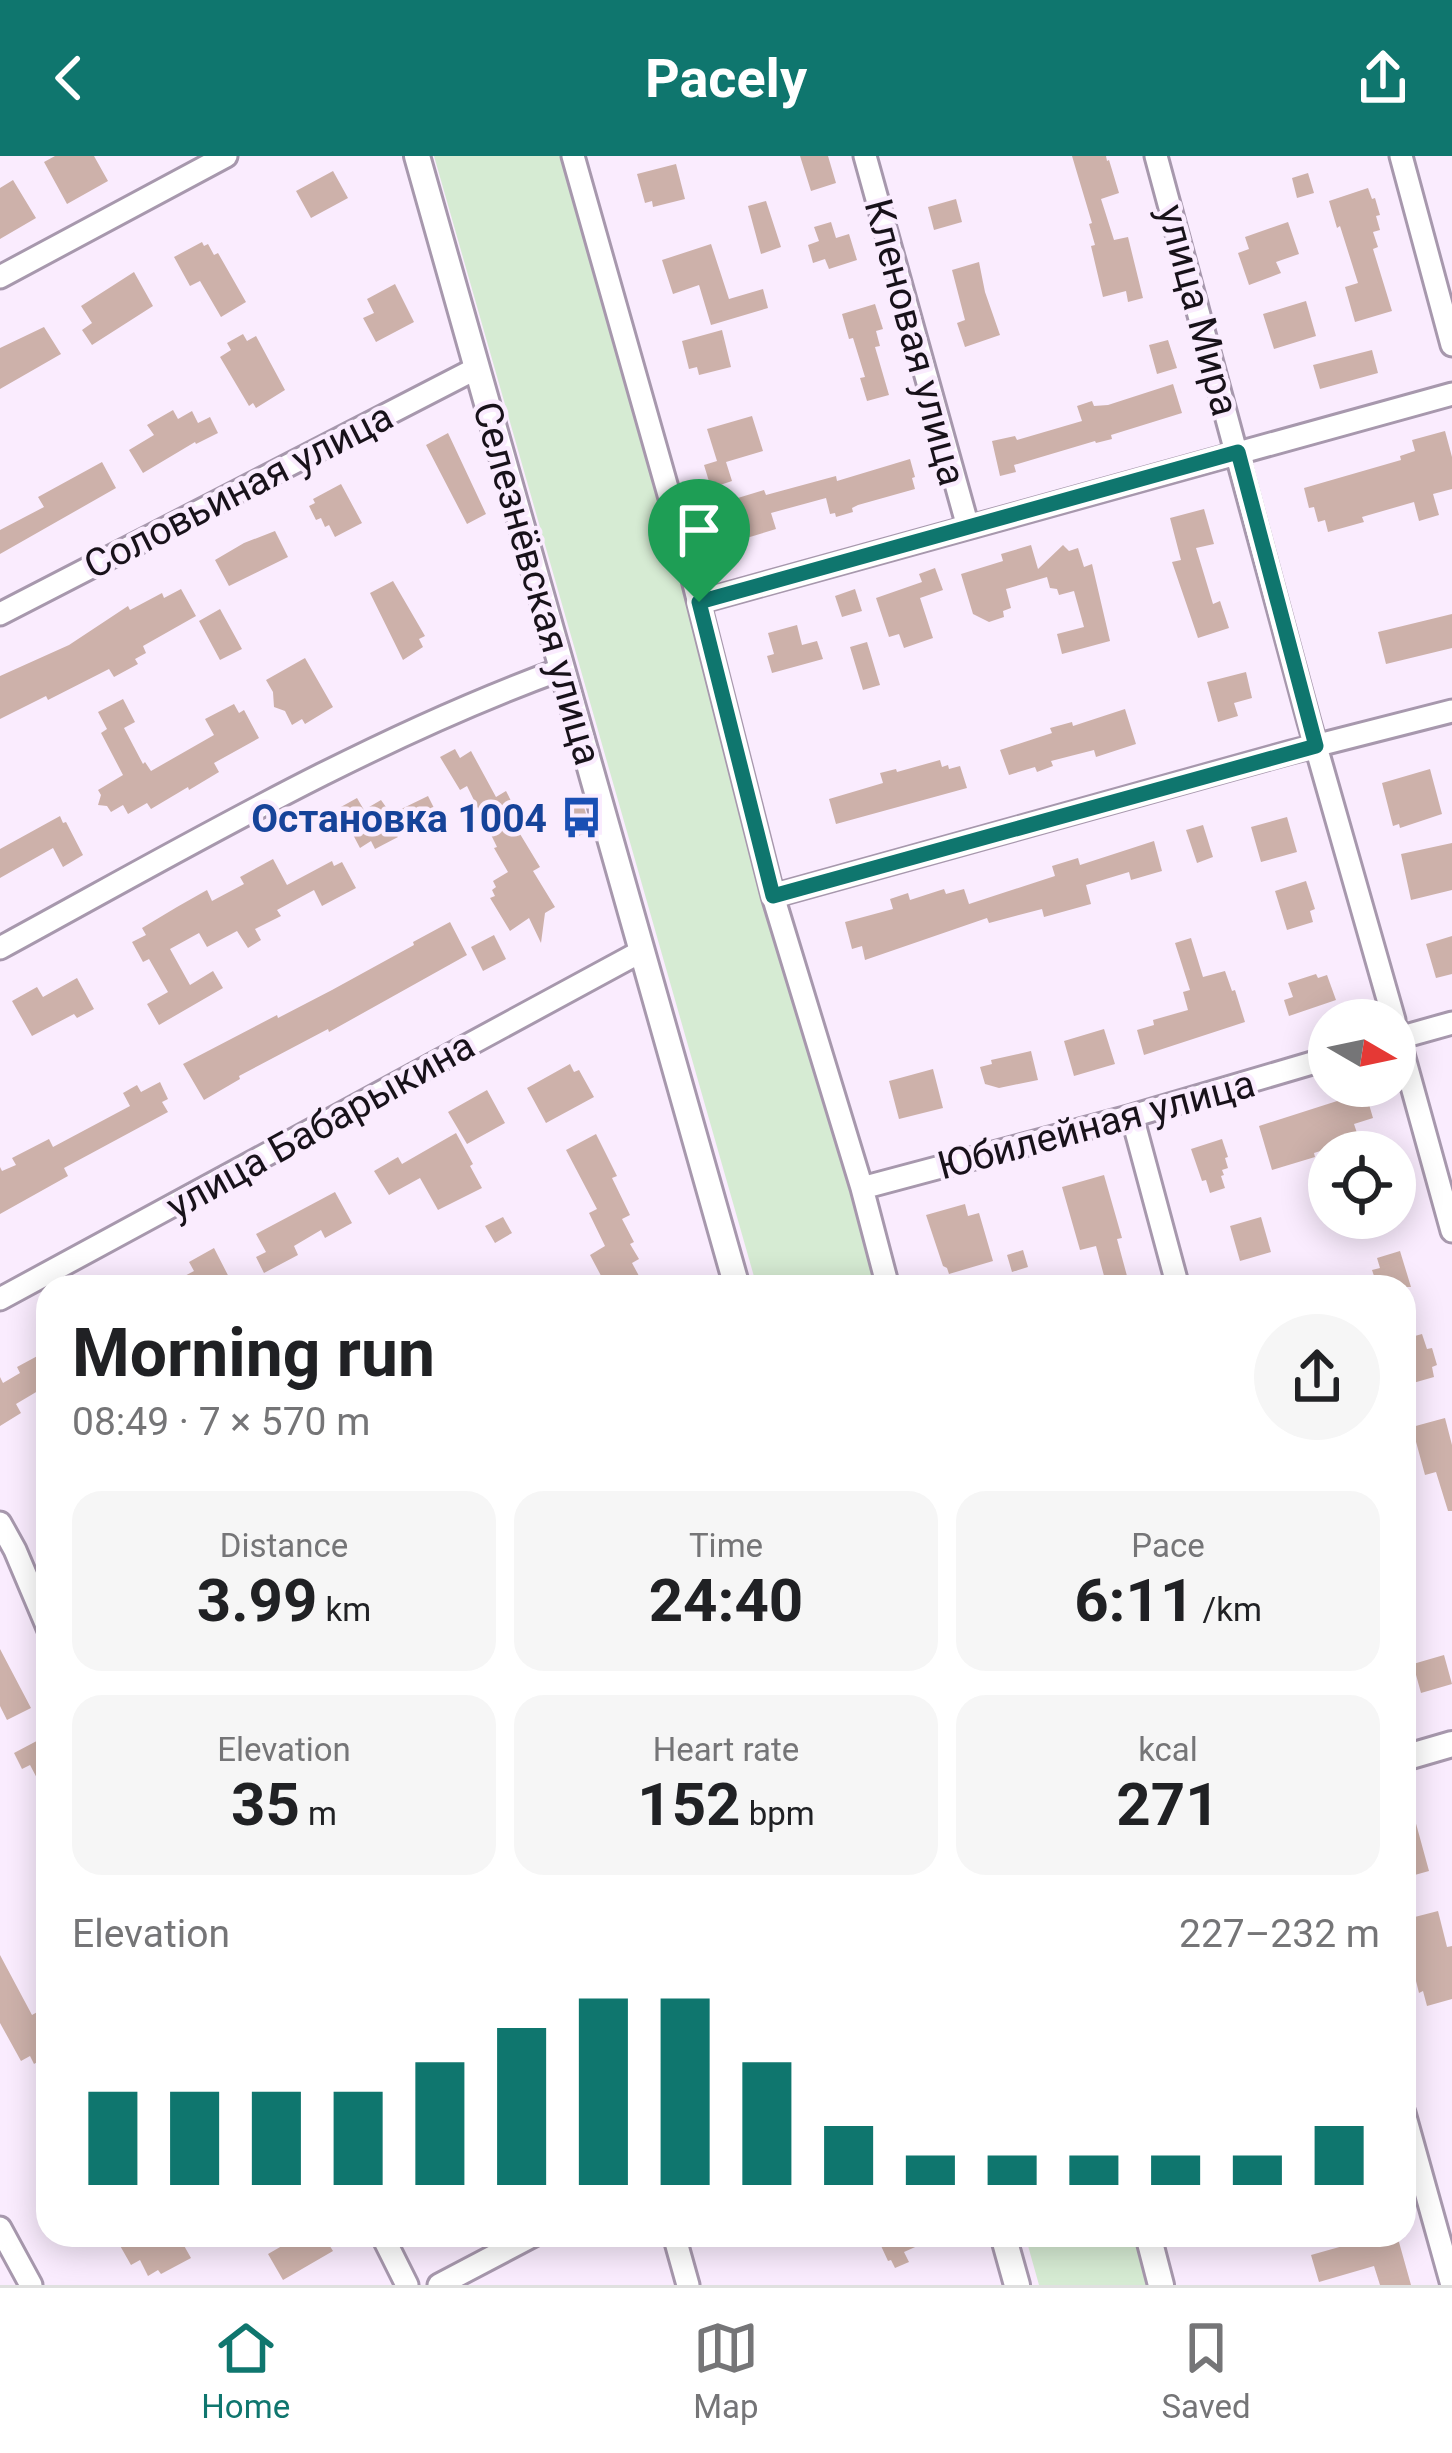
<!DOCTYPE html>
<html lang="en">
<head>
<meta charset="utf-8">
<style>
	:root { --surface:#fff; --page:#f6f6f6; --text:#202124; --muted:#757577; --line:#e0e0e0; --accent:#0f766e }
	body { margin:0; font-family:Roboto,sans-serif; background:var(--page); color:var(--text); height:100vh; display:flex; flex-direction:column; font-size:45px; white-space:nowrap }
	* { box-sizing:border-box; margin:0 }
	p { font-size:39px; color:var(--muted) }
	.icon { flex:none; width:66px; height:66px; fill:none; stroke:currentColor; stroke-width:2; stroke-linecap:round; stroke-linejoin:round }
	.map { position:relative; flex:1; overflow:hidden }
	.details { position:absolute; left:36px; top:1119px; width:1380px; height:972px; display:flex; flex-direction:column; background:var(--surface); border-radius:36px; box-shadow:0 6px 30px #0003 }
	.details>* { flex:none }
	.needle { width:78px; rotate:99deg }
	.fabs { position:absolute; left:1308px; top:843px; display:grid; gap:24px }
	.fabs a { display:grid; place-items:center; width:108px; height:108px; border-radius:50%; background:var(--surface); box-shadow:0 6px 30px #0003; font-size:60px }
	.pin { position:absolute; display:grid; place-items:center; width:102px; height:102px; color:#fff; margin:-123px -51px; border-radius:50% 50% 50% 0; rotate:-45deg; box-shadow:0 0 12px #0007 }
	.pin .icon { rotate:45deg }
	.round { display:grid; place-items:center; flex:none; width:126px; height:126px; border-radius:63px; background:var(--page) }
	.summary { display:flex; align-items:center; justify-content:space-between; height:204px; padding:0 36px }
	h1 { font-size:66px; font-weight:700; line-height:90px }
	.stats { display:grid; grid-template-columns:repeat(3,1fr); gap:18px; height:204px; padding:12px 36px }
	.stats div { display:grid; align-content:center; border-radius:30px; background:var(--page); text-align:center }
	.stats b { font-size:60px; font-weight:700 }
	.stats small { font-size:33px; font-weight:400 }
	.stats p { font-size:33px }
	.chart { height:336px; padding:24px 36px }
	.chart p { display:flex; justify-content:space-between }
	.chart svg { width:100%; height:216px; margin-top:12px; stroke:var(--accent); stroke-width:6 }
	header { display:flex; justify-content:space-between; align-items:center; height:156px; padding:0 36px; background:var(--accent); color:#fff; font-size:54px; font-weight:700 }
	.menu { display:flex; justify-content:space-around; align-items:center; height:168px; border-top:3px solid var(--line); background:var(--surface); font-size:33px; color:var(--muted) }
	.menu a { display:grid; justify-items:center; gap:6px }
	.menu .active { color:var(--accent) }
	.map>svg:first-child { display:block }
</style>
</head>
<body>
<header><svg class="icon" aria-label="back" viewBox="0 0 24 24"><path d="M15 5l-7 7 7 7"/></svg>Pacely<svg class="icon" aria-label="share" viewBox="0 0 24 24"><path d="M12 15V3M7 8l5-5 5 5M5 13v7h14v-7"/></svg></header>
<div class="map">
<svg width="1452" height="2129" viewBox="0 0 1452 2129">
	<rect width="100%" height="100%" fill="#faecfe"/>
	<path fill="#d6ebd3" d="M 434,0 L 564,0 L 877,1131 L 757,1131 Z
		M 1025,2079 L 1134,2079 L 1148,2129 L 1039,2129 Z"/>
	<path fill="#cdb1aa" d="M 55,0 L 94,0 L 108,25 L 67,48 L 44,6 Z
		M 800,0 L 828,0 L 836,27 L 811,35 Z
		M 1072,0 L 1106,0 L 1107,5 L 1109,4 L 1119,37 L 1101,43 L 1114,84 L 1128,81 L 1143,142 L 1128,146 L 1126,135 L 1103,141 L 1091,90 L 1095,89 L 1089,68 L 1092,67 Z
		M 676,8 L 685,43 L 653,51 L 652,45 L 645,47 L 637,18 Z
		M 333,15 L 348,42 L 311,62 L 296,35 Z
		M 1308,17 L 1314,37 L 1297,42 L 1292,22 Z
		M 13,24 L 36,62 L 0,83 L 0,32 Z
		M 1368,32 L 1372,43 L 1375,42 L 1380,59 L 1376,60 L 1380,74 L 1373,76 L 1378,91 L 1373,93 L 1392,155 L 1355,166 L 1345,131 L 1358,127 L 1340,70 L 1337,72 L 1329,45 Z
		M 956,43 L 962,66 L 934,74 L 928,51 Z
		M 766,45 L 781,91 L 761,98 L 748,50 Z
		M 831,66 L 836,82 L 849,78 L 857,104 L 829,113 L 825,103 L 813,107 L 808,89 L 819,85 L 814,71 Z
		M 1288,66 L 1299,98 L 1276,106 L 1281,117 L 1249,129 L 1238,97 L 1249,93 L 1245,81 Z
		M 202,86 L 204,90 L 208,88 L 214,99 L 218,97 L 246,146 L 221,161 L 200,125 L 190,130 L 174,101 Z
		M 711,88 L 729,143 L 763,133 L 768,152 L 711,169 L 699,129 L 673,138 L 662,104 Z
		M 979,106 L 985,136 L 1000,179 L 965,191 L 957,167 L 965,164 L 952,114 Z
		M 134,116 L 153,150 L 92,189 L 82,174 L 92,167 L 81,150 Z
		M 395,128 L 414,166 L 376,186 L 363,162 L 374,157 L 367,143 Z
		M 1306,145 L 1316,180 L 1274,193 L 1263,158 Z
		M 875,148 L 883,173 L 876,175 L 880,190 L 875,191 L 889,239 L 867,245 L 860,222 L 865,221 L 853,182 L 849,183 L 842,158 Z
		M 44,171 L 61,198 L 0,233 L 0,192 Z
		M 722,174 L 731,211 L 699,219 L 697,211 L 689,213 L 682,185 Z
		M 243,178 L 247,185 L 256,180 L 285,234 L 256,252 L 253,247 L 249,250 L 220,201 L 231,194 L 227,187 Z
		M 1168,184 L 1177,212 L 1157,218 L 1149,189 Z
		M 1372,194 L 1378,217 L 1320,233 L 1313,209 Z
		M 1173,228 L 1182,257 L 1111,279 L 1112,283 L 1096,287 L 1095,285 L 1014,309 L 1016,316 L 1000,320 L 992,285 L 1015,280 L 1017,284 L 1082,265 L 1077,250 L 1092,245 L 1094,250 L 1108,249 Z
		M 173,254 L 178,263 L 192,255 L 198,267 L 210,261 L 218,277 L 196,288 L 195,286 L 143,317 L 129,294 L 154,279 L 147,269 Z
		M 752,260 L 763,295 L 726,306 L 732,325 L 711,332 L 704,309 L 717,305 L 707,273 Z
		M 1445,275 L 1452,301 L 1452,333 L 1433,338 L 1439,359 L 1419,365 L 1414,346 L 1362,361 L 1364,366 L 1328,376 L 1325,364 L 1318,366 L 1314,351 L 1309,352 L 1304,332 L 1401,304 L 1400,300 L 1415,295 L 1412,284 Z
		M 448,277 L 486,358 L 467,368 L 426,289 Z
		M 910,303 L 915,321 L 912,322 L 915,333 L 858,349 L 852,352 L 853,356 L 836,361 L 835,357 L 830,358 L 826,342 L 771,357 L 776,373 L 740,384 L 728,345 L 764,334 L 766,339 L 836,320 L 837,325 Z
		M 102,306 L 116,332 L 0,398 L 0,374 L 44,351 L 38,341 Z
		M 341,328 L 362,367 L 335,381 L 329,369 L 325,371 L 321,362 L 316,364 L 309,350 L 315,347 L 313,343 Z
		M 1204,353 L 1214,388 L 1196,392 L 1213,448 L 1220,445 L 1229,472 L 1198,482 L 1172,406 L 1181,404 L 1170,362 Z
		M 275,375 L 288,401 L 229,430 L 215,404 L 244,387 Z
		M 1031,389 L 1038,413 L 1063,389 L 1069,395 L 1078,392 L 1084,411 L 1092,408 L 1110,485 L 1062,498 L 1057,478 L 1084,471 L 1074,435 L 1059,439 L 1057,433 L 1050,432 L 1047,421 L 1006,433 L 1011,452 L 1003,455 L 1004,461 L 989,466 L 973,458 L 961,418 L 1003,405 L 1001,398 Z
		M 935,412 L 943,434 L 920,442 L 933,482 L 904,492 L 899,478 L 889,481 L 876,442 L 922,426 L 919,418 Z
		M 393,425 L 425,480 L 419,483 L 423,491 L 403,504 L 370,437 Z
		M 181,433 L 196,460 L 143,490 L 146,497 L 135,503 L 138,508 L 114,521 L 109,513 L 48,544 L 46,540 L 0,563 L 0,520 L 69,489 L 128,450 L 130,454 L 162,437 L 164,442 Z
		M 855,433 L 862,455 L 842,461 L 835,440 Z
		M 220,453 L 242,493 L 220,504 L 199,465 Z
		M 1452,458 L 1452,492 L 1386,508 L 1378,476 Z
		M 797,469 L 802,489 L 817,485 L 823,503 L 772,517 L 767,500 L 774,498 L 768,477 Z
		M 867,486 L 880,529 L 863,534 L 850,491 Z
		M 305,502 L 333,551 L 305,568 L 302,563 L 292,569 L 285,555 L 274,551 L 273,536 L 266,524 Z
		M 1246,516 L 1252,542 L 1234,547 L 1238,560 L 1218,566 L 1207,526 Z
		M 123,543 L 135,566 L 124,572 L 143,608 L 145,606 L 151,615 L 214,579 L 205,563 L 234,548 L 239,557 L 244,554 L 259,582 L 214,607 L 219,616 L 189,634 L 188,631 L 151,653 L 147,647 L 128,658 L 123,649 L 111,656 L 107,650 L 98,649 L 101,639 L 98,634 L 123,619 L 101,577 L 107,573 L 98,556 Z
		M 1125,553 L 1136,588 L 1096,601 L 1094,594 L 1051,605 L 1053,610 L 1037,616 L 1035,611 L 1009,619 L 1000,594 L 1052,577 L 1050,572 L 1072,566 L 1073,570 Z
		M 455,593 L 460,602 L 471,595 L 496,641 L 506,635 L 524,670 L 517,673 L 540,711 L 533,715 L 555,751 L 545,757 L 541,787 L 529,762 L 510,775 L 490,742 L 495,740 L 492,734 L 496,731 L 493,725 L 508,716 L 494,692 L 497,691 L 467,630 L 460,634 L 440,601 Z
		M 940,604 L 942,611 L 948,609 L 949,613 L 960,610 L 967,632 L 836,668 L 829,643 L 883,627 L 880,617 L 896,613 L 897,616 Z
		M 1430,613 L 1442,658 L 1400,672 L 1399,668 L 1393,670 L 1382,627 Z
		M 428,640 L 436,656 L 395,677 L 398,681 L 375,693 L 371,685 L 360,692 L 339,652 L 357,642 L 364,654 L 381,644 L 391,658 Z
		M 583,647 L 591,676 L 574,681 L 566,652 Z
		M 60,660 L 63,667 L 66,666 L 83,699 L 63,711 L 53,692 L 0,722 L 0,693 Z
		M 1287,661 L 1297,696 L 1261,706 L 1251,671 Z
		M 1203,669 L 1213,701 L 1197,707 L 1186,674 Z
		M 1154,685 L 1162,715 L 1131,724 L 1129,716 L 1086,729 L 1091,748 L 1044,761 L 1042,753 L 989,767 L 987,762 L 865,804 L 862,790 L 852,793 L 845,766 L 893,753 L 890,743 L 908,737 L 910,744 L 944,733 L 946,738 L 964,733 L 969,748 L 1055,720 L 1052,710 L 1078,702 L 1080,709 Z
		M 1452,687 L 1452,734 L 1411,744 L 1401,698 Z
		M 273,703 L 287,729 L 332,705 L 334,710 L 342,706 L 356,732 L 322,750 L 314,734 L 277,754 L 281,760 L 255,773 L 261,784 L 248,792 L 237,775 L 207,791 L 199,777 L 170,793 L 190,829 L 213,815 L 223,832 L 159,869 L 147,848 L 168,836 L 149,803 L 143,806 L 132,786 L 146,779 L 142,772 L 177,751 L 207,734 L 212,745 L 244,728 L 240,721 Z
		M 1306,725 L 1315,753 L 1310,755 L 1313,766 L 1287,774 L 1275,735 Z
		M 450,766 L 467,799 L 329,876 L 328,873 L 239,920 L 240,923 L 204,944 L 183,908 L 277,859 L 278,862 L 332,834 L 414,789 L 413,786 Z
		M 494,779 L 506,803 L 483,815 L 471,791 Z
		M 1452,780 L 1452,818 L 1436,822 L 1426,788 Z
		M 1191,782 L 1203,821 L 1225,815 L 1232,835 L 1235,834 L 1245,866 L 1144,899 L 1137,874 L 1154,869 L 1153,864 L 1188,854 L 1183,836 L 1190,834 L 1175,787 Z
		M 1316,818 L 1318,822 L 1327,819 L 1336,844 L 1289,860 L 1284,844 L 1293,841 L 1288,827 Z
		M 77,822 L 94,853 L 77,862 L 74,858 L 32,880 L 12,845 L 37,831 L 43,841 Z
		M 1104,873 L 1115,908 L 1074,920 L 1064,885 Z
		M 1031,895 L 1038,924 L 999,932 L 985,928 L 980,911 L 992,908 L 991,904 Z
		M 570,908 L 574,916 L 579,914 L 594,941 L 546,967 L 527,932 Z
		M 933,913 L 943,952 L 899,963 L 889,925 Z
		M 160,926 L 168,943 L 162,946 L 168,956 L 64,1012 L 68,1020 L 0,1058 L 0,1011 L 2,1015 L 16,1009 L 12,1002 L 49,983 L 53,991 L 130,950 L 123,937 L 137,929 L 141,936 Z
		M 487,934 L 505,967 L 467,988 L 448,956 Z
		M 1359,938 L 1361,946 L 1368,945 L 1373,962 L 1354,968 L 1359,983 L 1314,997 L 1315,1001 L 1272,1014 L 1259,970 Z
		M 456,977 L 473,1008 L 470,1010 L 482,1032 L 438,1054 L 420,1022 L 389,1039 L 374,1015 L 398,1001 L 402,1008 Z
		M 596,978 L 617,1020 L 612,1022 L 630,1059 L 622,1063 L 634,1086 L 630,1088 L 639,1103 L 632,1107 L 645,1131 L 607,1131 L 590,1099 L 605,1090 L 589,1057 L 597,1053 L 566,994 Z
		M 1222,983 L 1228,1001 L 1225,1002 L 1228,1012 L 1222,1014 L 1224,1019 L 1221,1020 L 1225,1032 L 1210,1037 L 1206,1024 L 1202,1025 L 1191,993 Z
		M 1104,1019 L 1122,1082 L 1117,1083 L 1130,1131 L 1107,1131 L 1096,1090 L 1080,1094 L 1062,1031 Z
		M 335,1036 L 352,1067 L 325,1082 L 321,1074 L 294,1090 L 298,1099 L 264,1117 L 256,1101 L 266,1096 L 256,1078 Z
		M 965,1048 L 968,1060 L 979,1057 L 993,1105 L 949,1118 L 947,1112 L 943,1110 L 926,1059 Z
		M 503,1061 L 512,1077 L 495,1087 L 485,1070 Z
		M 1261,1061 L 1271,1096 L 1240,1105 L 1230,1070 Z
		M 214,1092 L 234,1131 L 164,1131 L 194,1115 L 189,1106 Z
		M 1023,1094 L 1028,1111 L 1012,1116 L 1007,1099 Z
		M 1400,1095 L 1411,1131 L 1385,1131 L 1384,1127 L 1377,1129 L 1372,1114 L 1380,1112 L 1377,1102 Z
		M 1422,1178 L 1427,1193 L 1432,1192 L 1437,1209 L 1432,1211 L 1434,1221 L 1413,1227 L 1409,1213 L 1404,1214 L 1404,1183 Z
		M 43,1197 L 48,1205 L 48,1229 L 16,1248 L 21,1257 L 0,1270 L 0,1221 L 3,1227 L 20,1217 L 17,1211 Z
		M 1445,1262 L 1452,1289 L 1452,1355 L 1448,1355 L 1436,1316 L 1425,1319 L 1412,1271 Z
		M 0,1493 L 31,1552 L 7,1564 L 0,1550 Z
		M 1444,1499 L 1452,1528 L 1421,1537 L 1413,1508 Z
		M 48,1579 L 48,1643 L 30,1609 L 22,1613 L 14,1597 Z
		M 1404,1642 L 1409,1642 L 1429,1715 L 1404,1722 Z
		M 1438,1755 L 1447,1791 L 1452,1790 L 1452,1843 L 1427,1850 L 1423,1835 L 1419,1837 L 1410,1801 L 1416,1799 L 1407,1763 Z
		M 0,1799 L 32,1859 L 39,1855 L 48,1873 L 48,1900 L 34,1908 L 30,1900 L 21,1905 L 0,1867 Z
		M 114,2079 L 178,2079 L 191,2102 L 161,2118 L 158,2114 L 148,2120 L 140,2104 L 131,2109 Z
		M 301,2079 L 323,2079 L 333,2095 L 283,2124 L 268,2098 Z
		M 876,2079 L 942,2079 L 904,2096 L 909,2106 L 895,2112 L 891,2104 L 888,2105 Z
		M 1382,2079 L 1397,2079 L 1411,2129 L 1380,2129 L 1374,2110 L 1319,2126 L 1311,2099 Z"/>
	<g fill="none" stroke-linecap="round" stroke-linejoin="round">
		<defs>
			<path id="minor" d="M 573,0 L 692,420 L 773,740 L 862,1032 L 888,1131
				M 865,0 L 968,371
				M 1156,0 L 1309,566 L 1394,864
				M 1401,0 L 1452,189
				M 0,121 L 226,0
				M 699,446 L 1452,238
				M 0,458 L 477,212
				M 773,740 L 1291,596 L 1452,555
				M 0,792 C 184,692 365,585 562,513
				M 1395,869 L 1452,1075
				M 1395,883 L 1452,867
				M 1132,960 L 1178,1131
				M 862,1032 L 1132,960 L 1329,902
				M 0,1143 L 640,796
				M 0,1367 L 15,1394 L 48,1472
				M 1404,1957 L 1452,2129
				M 0,2072 L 31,2129
				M 382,2079 L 407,2129
				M 674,2079 L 688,2129
				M 439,2129 L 534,2079"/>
			<path id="tertiary" d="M 417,0 L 737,1131
				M 1404,1602 L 1452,1588
				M 1003,2079 L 1017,2129
				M 1148,2079 L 1161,2129"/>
		</defs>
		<use href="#minor" stroke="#a798ad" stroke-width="27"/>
		<use href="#tertiary" stroke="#a798ad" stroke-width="30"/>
		<use href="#minor" stroke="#fff" stroke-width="21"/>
		<use href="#tertiary" stroke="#fff" stroke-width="24"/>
	</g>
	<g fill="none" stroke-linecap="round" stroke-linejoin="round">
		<defs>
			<path id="route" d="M 1238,296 L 1316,590 L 773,740 L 699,446 Z"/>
		</defs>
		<use href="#route" stroke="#fff" stroke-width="24"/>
		<use href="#route" stroke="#0f766e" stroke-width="15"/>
	</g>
	<defs>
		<symbol id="bus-bare" viewBox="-9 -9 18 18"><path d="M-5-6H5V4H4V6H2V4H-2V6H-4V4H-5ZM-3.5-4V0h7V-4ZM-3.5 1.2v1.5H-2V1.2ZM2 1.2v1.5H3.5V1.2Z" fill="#1a4fb4" stroke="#faecfe" stroke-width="2.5" paint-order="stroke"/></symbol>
	</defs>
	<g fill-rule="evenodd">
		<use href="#bus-bare" x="552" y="632" width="59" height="59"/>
	</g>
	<g text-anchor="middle" stroke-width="9" stroke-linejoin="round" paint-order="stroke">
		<g font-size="39" fill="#18121a" stroke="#faecfe">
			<text transform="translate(1199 154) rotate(75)" y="14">улица Мира</text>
			<text transform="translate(916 186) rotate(75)" y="14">Кленовая улица</text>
			<text transform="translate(238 334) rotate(-27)" y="14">Соловьиная улица</text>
			<text transform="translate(538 427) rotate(74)" y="14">Селезнёвская улица</text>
			<text transform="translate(1096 968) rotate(-15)" y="14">Юбилейная улица</text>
			<text transform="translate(320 969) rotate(-29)" y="14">улица Бабарыкина</text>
		</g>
		<g font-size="39" font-weight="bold" fill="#164399" stroke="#faecfe" text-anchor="end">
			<text x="547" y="676">Остановка 1004</text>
		</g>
	</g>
</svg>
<div class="fabs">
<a><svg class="needle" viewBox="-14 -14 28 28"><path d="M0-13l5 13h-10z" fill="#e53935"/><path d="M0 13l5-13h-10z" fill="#757577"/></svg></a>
<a><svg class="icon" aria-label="locate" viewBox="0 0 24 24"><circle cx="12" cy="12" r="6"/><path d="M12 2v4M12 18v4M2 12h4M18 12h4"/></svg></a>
</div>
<div class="pin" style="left:699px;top:446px;background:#1e9e55"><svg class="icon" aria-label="arrive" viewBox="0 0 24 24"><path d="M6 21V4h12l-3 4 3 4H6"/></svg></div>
<section class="details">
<div class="summary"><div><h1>Morning run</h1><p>08:49 · 7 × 570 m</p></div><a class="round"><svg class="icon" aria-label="share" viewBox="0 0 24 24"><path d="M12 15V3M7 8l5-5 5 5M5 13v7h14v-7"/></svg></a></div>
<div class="stats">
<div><p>Distance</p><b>3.99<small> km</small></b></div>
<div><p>Time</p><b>24:40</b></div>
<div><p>Pace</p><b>6:11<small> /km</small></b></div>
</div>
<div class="stats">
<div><p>Elevation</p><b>35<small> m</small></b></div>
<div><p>Heart rate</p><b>152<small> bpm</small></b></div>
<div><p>kcal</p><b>271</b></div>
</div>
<div class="chart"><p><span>Elevation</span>227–232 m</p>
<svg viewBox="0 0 160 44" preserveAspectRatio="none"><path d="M5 44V25M15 44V25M25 44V25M35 44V25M45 44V19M55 44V12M65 44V6M75 44V6M85 44V19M95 44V32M105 44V38M115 44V38M125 44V38M135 44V38M145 44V38M155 44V32"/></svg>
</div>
</section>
</div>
<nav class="menu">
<a class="active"><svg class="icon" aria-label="home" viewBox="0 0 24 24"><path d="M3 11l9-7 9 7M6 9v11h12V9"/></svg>Home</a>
<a><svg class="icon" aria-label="map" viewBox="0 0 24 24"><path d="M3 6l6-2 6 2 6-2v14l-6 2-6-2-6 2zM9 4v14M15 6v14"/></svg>Map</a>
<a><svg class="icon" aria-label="saved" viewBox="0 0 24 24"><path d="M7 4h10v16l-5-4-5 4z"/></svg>Saved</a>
</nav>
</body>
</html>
